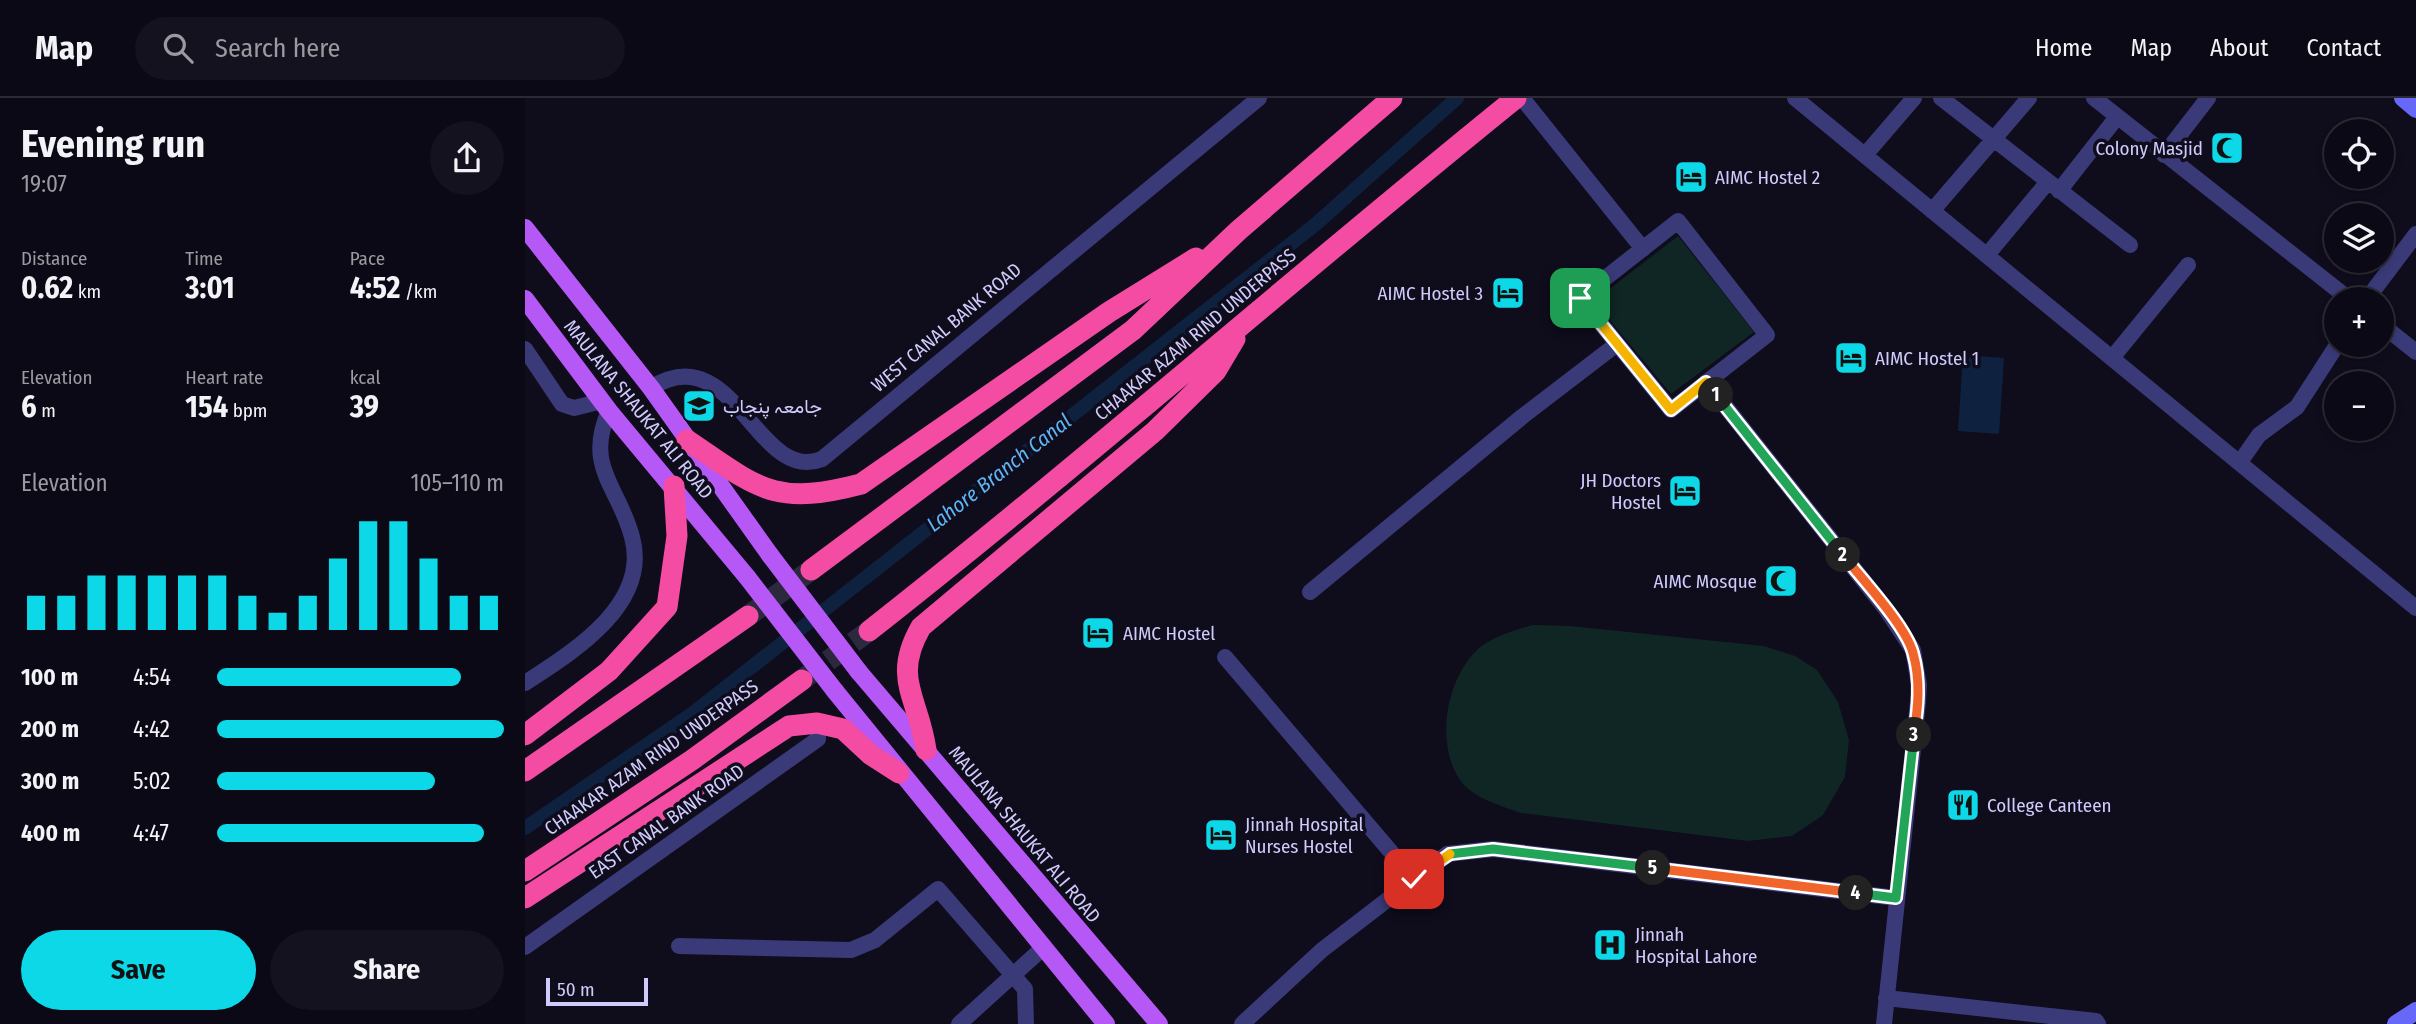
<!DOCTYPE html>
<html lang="en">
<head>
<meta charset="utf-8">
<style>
	:root { --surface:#0b0915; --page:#14121e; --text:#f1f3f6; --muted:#9a9aa0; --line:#2b2a34; --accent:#0cd8e7 }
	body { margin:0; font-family:"Fira Sans Condensed",Vazirmatn,sans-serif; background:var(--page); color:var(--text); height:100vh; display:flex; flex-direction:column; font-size:26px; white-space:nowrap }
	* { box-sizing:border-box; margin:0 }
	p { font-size:23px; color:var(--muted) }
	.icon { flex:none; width:38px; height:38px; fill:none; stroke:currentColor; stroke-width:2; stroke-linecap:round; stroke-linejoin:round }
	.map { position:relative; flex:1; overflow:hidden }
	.side { display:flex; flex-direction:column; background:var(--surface); width:525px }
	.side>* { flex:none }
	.tools { position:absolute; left:1799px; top:21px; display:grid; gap:14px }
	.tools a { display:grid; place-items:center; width:70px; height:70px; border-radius:50%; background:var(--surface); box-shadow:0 4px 10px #0003,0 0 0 2px var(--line); font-size:35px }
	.scale { position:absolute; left:21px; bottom:18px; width:102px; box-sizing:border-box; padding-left:7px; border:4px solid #cfcbfc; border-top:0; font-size:19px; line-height:24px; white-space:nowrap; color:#cfcbfc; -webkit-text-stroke:5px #0f0c1c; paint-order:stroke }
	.pin { position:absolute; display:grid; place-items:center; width:60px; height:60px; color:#fff; margin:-30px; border-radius:14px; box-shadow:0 4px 10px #0006 }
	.km { position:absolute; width:35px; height:35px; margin:-18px; border-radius:50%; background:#222; color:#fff; font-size:19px; line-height:35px; text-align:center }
	.round { display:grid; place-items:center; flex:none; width:74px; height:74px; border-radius:37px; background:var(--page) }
	.overview { display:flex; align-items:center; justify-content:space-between; height:119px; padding:0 21px }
	h1 { font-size:38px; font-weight:700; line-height:52px }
	.figures { display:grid; grid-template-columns:repeat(3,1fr); gap:10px; height:119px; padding:7px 21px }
	.figures div { display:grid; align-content:center }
	.figures b { font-size:30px; font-weight:700 }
	.figures small { font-size:19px; font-weight:400 }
	.figures p { font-size:19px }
	.chart { height:196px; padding:14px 21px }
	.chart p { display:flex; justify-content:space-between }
	.chart svg { width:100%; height:126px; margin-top:7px; stroke:var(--accent); stroke-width:6 }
	.cta { display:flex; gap:14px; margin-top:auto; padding:14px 21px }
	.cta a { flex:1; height:80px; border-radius:42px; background:var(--accent); color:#111; font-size:28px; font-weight:700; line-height:80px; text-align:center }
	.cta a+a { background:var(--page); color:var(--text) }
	ul { padding:0 21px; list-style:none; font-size:23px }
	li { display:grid; grid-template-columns:112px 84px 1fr; align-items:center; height:52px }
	li i { height:18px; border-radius:9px; background:var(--accent) }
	header { display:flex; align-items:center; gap:42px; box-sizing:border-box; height:98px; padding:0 35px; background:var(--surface); border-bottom:2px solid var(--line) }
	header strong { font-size:33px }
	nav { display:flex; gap:38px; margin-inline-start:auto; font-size:24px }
	.search { width:490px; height:63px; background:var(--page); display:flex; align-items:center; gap:18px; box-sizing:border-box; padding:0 24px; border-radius:38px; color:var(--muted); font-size:26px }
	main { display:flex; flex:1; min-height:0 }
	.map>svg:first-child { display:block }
</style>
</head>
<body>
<header>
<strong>Map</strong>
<div class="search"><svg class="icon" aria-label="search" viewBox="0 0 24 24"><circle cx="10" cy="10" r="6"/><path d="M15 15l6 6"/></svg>Search here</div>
<nav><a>Home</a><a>Map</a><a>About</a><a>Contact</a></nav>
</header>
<main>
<section class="side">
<div class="overview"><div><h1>Evening run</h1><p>19:07</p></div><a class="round"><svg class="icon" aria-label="share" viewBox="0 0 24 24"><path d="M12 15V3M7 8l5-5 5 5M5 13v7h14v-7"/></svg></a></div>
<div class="figures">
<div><p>Distance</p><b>0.62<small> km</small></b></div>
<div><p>Time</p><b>3:01</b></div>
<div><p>Pace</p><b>4:52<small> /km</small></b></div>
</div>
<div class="figures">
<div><p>Elevation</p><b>6<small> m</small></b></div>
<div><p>Heart rate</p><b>154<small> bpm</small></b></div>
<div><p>kcal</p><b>39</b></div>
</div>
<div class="chart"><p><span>Elevation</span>105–110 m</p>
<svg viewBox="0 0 160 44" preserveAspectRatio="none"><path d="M5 44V32M15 44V32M25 44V25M35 44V25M45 44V25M55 44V25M65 44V25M75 44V32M85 44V38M95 44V32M105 44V19M115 44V6M125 44V6M135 44V19M145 44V32M155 44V32"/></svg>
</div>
<ul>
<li><b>100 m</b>4:54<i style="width:85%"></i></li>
<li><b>200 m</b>4:42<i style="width:100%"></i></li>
<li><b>300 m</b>5:02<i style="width:76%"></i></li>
<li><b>400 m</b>4:47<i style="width:93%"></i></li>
</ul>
<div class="cta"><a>Save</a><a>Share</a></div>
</section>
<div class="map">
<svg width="1891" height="926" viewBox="0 0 1891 926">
	<rect width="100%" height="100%" fill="#0f0c1c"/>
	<path fill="#102624" d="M 1153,138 L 1229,234 L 1146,296 L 1069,203 Z
		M 1008,527 L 1045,528 L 1239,548 L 1270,558 L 1292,572 L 1313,604 L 1324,642 L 1320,679 L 1298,717 L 1267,738 L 1223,743 L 996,715 C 977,708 947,700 935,682 C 910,645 921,581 953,551 C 968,538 990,532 1008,527 Z"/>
	<path fill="#0e223f" d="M 1438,257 L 1479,260 L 1474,336 L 1433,333 Z"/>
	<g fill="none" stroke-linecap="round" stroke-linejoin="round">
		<path stroke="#0e223f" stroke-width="14" d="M 0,730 L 168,615 L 791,126 L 932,0"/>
		<path stroke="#2c293e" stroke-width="21" stroke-dasharray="21 10" stroke-linecap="butt" d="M 223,518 L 286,472
			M 278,581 L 344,533"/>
		<path stroke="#3a3a79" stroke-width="16" d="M 997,0 L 1118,151
			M 1270,0 L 1891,510
			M 1416,0 L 1605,147
			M 1569,0 L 1824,201
			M 1340,57 L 1389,0
			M 1639,57 L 1683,0
			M 1534,93 L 1592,19
			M 1407,113 L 1504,0
			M 1153,123 L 1242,237 L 1146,312 L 1055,200 Z
			M 1462,157 L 1522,85
			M 1842,201 L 1891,136
			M 1857,227 L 1891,254
			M 0,251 L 37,306 L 49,310 L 77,303
			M 1587,260 L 1663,167
			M 1181,284 L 1361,511 L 1388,552 L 1394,587 L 1393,604 L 1359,926
			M 126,290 C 209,237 232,387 297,361 L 734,0
			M 1715,364 L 1734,337 L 1772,309 L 1812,247
			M 785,494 L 998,318 L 1092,246
			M 700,559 L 889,781
			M 0,585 C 46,555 126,507 107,439 C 94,389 59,369 84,313
			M 154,848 L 326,852 L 350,842 L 413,791 L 500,891 L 501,926
			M 0,849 L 293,641 L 292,625
			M 1361,900 L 1571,923 L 1573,926
			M 434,926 L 519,849
			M 717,926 L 797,852 L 922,756 L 968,751 L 1371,800"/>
		<path stroke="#6768f7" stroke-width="18" d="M 1878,0 L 1891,11
			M 1871,926 L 1891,913"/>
		<path stroke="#b558f6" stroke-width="18" d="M 0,130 L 126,290 L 245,457
			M 0,201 L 84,313 L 222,479
			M 334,574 L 634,926
			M 310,593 L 581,926"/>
		<path stroke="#f54ca3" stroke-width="21" d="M 162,342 C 233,390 248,409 336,386 L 584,214 L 671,160
			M 286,472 L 608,232 L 714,132 L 867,0
			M 344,533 C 564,360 774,175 991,0
			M 0,637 L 84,573 L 142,509 L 152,438 L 149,388
			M 401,652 C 394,600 366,581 396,529 L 630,333 L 691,273 L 710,241
			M 0,673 L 223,518
			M 0,773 L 167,662 L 277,582
			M 0,800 L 264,628 L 292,625 L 318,631 L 346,657 L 374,675"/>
		<path stroke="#b558f6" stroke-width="18" d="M 245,457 L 334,574
			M 222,479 L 310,593"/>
	</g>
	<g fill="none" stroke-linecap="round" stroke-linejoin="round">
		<defs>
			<path id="split-1" d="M 1055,200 L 1146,312 L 1181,284 L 1191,297"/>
			<path id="split-2" d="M 1191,297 L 1318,457"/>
			<path id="split-3" d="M 1318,457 C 1336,480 1381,528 1388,555 C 1396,583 1393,609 1389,637"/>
			<path id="split-4" d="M 1331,795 L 1371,800 L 1389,637"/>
			<path id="split-5" d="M 1128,770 L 1331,795"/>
			<path id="split-6" d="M 925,756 L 968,751 L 1128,770"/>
			<path id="split-7" d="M 889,781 L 925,756"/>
		</defs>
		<use href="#split-1" stroke="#fff" stroke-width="14"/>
		<use href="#split-2" stroke="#fff" stroke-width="14"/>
		<use href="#split-3" stroke="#fff" stroke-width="14"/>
		<use href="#split-4" stroke="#fff" stroke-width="14"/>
		<use href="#split-5" stroke="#fff" stroke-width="14"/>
		<use href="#split-6" stroke="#fff" stroke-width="14"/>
		<use href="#split-7" stroke="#fff" stroke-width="14"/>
		<use href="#split-1" stroke="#f5b400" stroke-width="9"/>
		<use href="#split-2" stroke="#22a559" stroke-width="9"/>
		<use href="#split-3" stroke="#f0652b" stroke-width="9"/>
		<use href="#split-4" stroke="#22a559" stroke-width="9"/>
		<use href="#split-5" stroke="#f0652b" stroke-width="9"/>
		<use href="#split-6" stroke="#22a559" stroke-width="9"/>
		<use href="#split-7" stroke="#f5b400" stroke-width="9"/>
	</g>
	<defs>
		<symbol id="mosque-square" viewBox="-11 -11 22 22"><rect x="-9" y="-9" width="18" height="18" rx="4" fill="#0cd8e7" stroke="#0f0c1c"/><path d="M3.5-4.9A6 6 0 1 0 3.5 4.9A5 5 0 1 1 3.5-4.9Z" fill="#111"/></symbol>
		<symbol id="hotel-square" viewBox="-11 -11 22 22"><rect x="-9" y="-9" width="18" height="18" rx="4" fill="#0cd8e7" stroke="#0f0c1c"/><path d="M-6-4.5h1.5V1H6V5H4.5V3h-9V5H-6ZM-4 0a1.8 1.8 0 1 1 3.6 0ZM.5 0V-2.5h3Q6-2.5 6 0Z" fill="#111"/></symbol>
		<symbol id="university-square" viewBox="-11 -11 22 22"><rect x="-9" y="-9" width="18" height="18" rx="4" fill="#0cd8e7" stroke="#0f0c1c"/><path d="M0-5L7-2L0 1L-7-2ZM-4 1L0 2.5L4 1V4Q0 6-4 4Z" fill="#111"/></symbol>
		<symbol id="restaurant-square" viewBox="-11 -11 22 22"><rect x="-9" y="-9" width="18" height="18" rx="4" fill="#0cd8e7" stroke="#0f0c1c"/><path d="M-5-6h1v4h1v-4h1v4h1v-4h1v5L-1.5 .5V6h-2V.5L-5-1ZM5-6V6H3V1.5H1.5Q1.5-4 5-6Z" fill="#111"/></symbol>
		<symbol id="hospital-square" viewBox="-11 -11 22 22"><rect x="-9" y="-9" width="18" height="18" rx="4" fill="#0cd8e7" stroke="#0f0c1c"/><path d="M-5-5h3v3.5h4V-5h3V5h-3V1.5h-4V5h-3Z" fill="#111"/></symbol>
	</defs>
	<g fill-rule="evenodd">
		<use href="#mosque-square" x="1683" y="31" width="38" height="38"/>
		<use href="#hotel-square" x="1147" y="60" width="38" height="38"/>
		<use href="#hotel-square" x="964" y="176" width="38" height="38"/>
		<use href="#hotel-square" x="1307" y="241" width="38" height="38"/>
		<use href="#university-square" x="155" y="289" width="38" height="38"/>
		<use href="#hotel-square" x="1141" y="374" width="38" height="38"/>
		<use href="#mosque-square" x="1237" y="464" width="38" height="38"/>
		<use href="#hotel-square" x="554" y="516" width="38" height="38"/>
		<use href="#restaurant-square" x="1419" y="688" width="38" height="38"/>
		<use href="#hotel-square" x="677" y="718" width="38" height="38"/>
		<use href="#hospital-square" x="1066" y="828" width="38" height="38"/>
	</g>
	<g text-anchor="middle" stroke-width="7" stroke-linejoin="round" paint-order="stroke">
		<g font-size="19" fill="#cfcbfc" stroke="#0f0c1c" text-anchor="start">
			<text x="1678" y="57" text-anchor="end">Colony Masjid</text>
			<text x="1190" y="86">AIMC Hostel 2</text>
			<text x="958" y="202" text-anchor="end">AIMC Hostel 3</text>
			<text x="1350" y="267">AIMC Hostel 1</text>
			<text x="198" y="315">جامعہ پنجاب</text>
			<text x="1136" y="389" text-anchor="end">JH Doctors<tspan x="1136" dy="22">Hostel</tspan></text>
			<text x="1232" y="490" text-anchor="end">AIMC Mosque</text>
			<text x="598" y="542">AIMC Hostel</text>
			<text x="1462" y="714">College Canteen</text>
			<text x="720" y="733">Jinnah Hospital<tspan x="720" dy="22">Nurses Hostel</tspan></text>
			<text x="1110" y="843">Jinnah<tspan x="1110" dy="22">Hospital Lahore</tspan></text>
		</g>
		<g font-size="19" fill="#cfcbfc" stroke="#0f0c1c">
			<text transform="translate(421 229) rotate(-40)" y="7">WEST CANAL BANK ROAD</text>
			<text transform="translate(670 236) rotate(-40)" y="7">CHAAKAR AZAM RIND UNDERPASS</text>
			<text transform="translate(114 311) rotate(51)" y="7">MAULANA SHAUKAT ALI ROAD</text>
			<text transform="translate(126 659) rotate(-35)" y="7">CHAAKAR AZAM RIND UNDERPASS</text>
			<text transform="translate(141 723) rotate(-35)" y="7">EAST CANAL BANK ROAD</text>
			<text transform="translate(500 736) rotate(50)" y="7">MAULANA SHAUKAT ALI ROAD</text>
		</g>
		<g font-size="21" font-style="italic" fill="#5eb5f6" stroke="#0f0c1c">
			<text transform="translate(474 375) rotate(-38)" y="7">Lahore Branch Canal</text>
		</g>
	</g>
</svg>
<div class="tools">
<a><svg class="icon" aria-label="locate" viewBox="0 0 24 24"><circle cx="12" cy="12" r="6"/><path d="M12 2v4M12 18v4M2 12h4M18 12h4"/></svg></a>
<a><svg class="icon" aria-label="layers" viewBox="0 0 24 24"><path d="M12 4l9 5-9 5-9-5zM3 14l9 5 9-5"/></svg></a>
<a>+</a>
<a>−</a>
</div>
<div class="scale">50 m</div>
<div class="pin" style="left:1055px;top:200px;background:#1e9e55"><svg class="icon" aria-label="arrive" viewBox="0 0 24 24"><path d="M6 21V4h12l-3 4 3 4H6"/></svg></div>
<div class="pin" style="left:889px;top:781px;background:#d93025"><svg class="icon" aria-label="check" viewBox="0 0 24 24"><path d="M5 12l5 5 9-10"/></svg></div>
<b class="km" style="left:1191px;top:297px">1</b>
<b class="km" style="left:1318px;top:457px">2</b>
<b class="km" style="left:1389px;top:637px">3</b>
<b class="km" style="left:1331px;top:795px">4</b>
<b class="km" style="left:1128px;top:770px">5</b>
</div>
</main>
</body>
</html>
